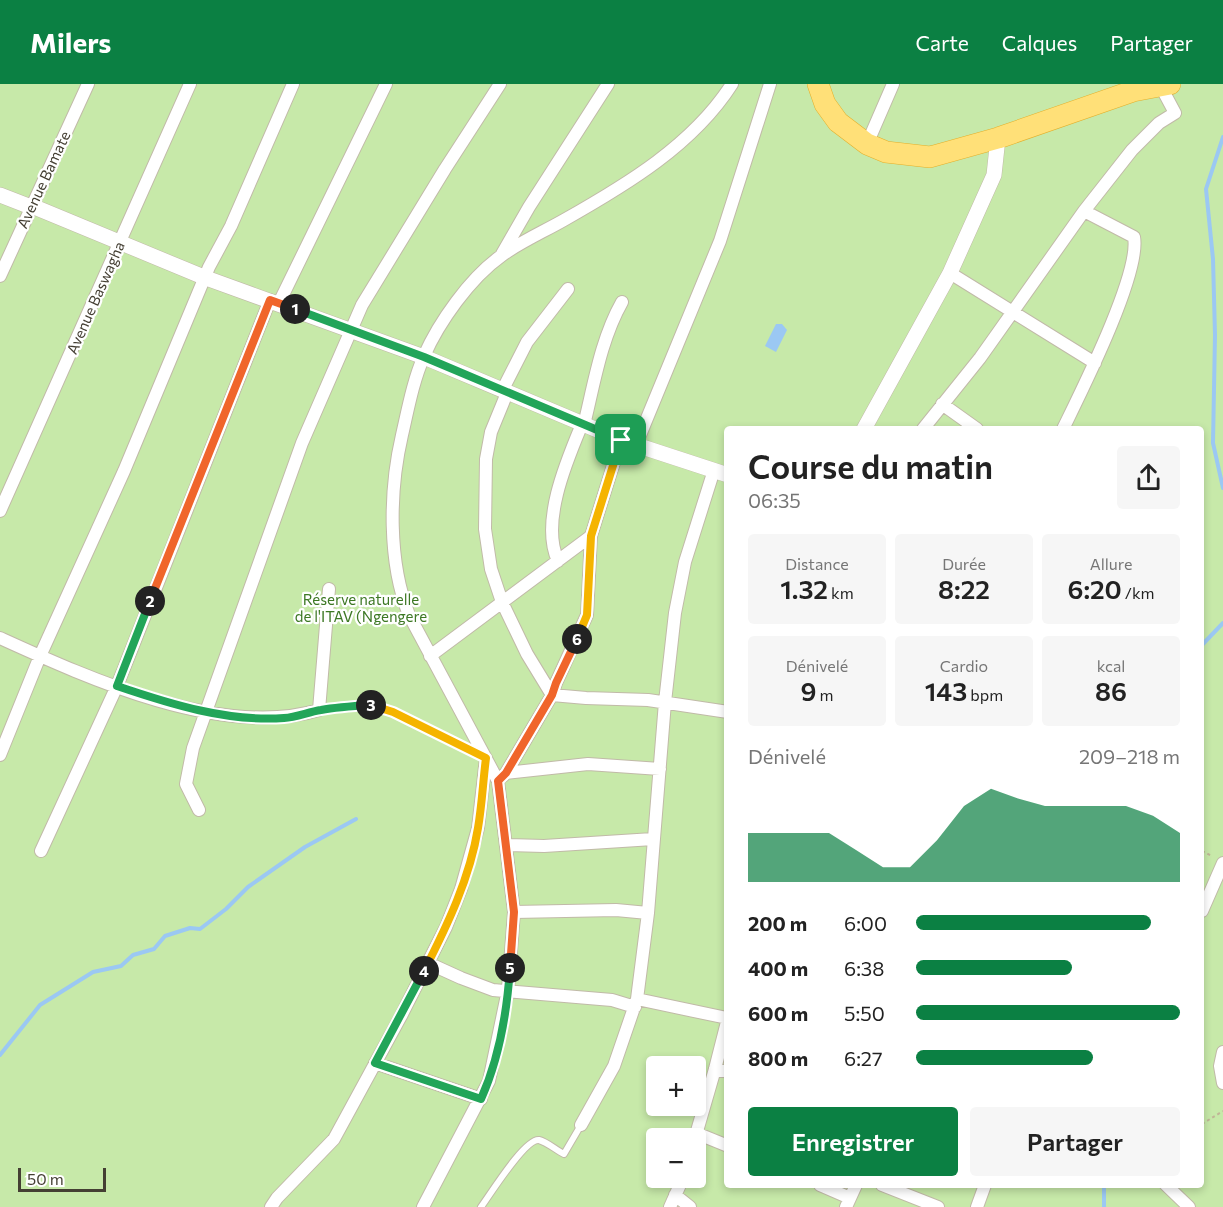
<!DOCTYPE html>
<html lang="fr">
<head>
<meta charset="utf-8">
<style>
	:root { --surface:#fff; --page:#f6f6f6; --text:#222; --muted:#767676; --accent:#0b8043 }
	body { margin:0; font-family:Commissioner,sans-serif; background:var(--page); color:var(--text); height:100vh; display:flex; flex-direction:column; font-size:22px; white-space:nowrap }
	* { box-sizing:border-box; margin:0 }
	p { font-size:20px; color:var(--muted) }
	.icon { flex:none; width:33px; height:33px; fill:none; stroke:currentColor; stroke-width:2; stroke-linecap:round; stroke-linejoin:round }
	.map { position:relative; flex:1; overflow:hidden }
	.side { position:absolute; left:724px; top:342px; width:480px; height:762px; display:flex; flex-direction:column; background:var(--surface); border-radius:6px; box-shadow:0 3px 9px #0003 }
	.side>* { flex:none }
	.controls { position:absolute; left:646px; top:972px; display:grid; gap:12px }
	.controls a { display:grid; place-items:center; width:60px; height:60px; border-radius:6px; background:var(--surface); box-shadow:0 3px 9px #0003; font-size:30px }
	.scale { position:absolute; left:18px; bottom:15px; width:88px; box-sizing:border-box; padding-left:6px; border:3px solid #443f33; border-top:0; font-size:16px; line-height:21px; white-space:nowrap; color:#443f33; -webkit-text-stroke:4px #fff; paint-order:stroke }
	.pin { position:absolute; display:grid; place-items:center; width:51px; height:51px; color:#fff; margin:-26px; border-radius:12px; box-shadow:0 3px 9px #0006 }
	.km { position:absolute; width:30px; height:30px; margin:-15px; border-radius:50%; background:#222; color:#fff; font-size:16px; line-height:30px; text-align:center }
	.round { display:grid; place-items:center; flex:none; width:63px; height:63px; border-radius:6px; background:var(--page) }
	.overview { display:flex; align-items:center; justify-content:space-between; height:102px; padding:0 24px }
	h1 { font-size:33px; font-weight:600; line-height:45px }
	.metrics { display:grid; grid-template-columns:repeat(3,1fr); gap:9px; height:102px; padding:6px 24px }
	.metrics div { display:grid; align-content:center; border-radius:6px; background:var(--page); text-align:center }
	.metrics b { font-size:26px; font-weight:600 }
	.metrics small { font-size:16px; font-weight:400 }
	.metrics p { font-size:16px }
	.chart { height:168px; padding:12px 24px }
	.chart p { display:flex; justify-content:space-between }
	.chart svg { width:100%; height:108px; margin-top:6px; fill:var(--accent); opacity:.7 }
	.action { display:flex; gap:12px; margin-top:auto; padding:12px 24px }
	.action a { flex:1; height:69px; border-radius:6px; background:var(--accent); color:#fff; font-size:24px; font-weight:600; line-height:69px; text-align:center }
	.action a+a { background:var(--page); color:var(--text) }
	ul { padding:0 24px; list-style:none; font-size:20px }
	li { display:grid; grid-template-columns:96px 72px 1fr; align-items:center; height:45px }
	li i { height:15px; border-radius:8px; background:var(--accent) }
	header { display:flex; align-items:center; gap:36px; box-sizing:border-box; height:84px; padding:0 30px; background:var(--accent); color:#fff }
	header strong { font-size:28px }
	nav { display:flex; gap:33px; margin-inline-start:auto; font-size:21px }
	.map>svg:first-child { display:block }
</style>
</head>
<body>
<header>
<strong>Milers</strong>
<nav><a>Carte</a><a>Calques</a><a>Partager</a></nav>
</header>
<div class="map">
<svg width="1223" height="1123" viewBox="0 0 1223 1123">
	<rect width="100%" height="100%" fill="#f2efe3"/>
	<path fill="#c7e9a9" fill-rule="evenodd" d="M 0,0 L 1223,0 L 1223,1123 L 0,1123 ZM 728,345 L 1202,345 L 1202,1101 L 728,1101 ZM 657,982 L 696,982 L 696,1022 L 657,1022 ZM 657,1054 L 696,1054 L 696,1094 L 657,1094 Z"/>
	<path fill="#9bc8f3" d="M 776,240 L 782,240 L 787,246 L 776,268 L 765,262 Z"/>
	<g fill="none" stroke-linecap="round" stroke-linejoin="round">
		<path stroke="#9bc8f3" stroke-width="4" d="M 1223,53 L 1206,105 L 1213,175 L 1215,251 L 1213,359 L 1223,404
			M 1202,561 L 1223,539
			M 0,971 L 40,921 L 93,888 L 121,882 L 133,871 L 154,865 L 165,852 L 190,844 L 200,845 L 226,825 L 248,803 L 305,763 L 356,735
			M 1104,1101 L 1104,1123"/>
		<defs>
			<path id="service" d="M 481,1123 C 490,1111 525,1054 539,1056 C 547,1058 556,1066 564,1070 L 581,1041"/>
			<path id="minor" d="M 867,60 L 893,0
				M 502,170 L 529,123 L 608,0
				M 950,189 L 1095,279
				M 0,192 L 88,0
				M 279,219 L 386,0
				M 502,307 L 527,258 L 568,205
				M 507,309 L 491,348 L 486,375 L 485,445 L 491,485 L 502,518 L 527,570 L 552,611 L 586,614 L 648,616 L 728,628
				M 942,320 L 977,345
				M 584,341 C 594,300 601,255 622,218
				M 923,345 L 980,274 L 1084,127 L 1132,66 L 1159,39 L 1175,29 L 1160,1
				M 1063,345 C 1081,308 1141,189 1134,153 L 1084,127
				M 636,361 L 720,157 L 770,0
				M 0,427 L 190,0
				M 558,477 C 540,438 567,376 582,340
				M 0,554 C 88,594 221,655 319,626 L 329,505
				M 430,572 L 591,452
				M 0,671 L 40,572 L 124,387 L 209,183 L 231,142 L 293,0
				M 506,689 L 552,611 L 556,599 L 587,531 L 591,452 L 621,356
				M 503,692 L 506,689 L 588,680 L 660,685
				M 199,726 L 186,700 L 193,664 L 302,359 L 362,221 L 445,85 L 500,0
				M 506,761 L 544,762 L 653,755
				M 41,767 L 117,602 L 270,216
				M 1202,827 L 1223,779
				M 514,828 L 616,826 L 648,829
				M 428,879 L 461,894 L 493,906 L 612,916 L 635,923
				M 637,915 L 727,934
				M 1223,968 L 1220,982 L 1223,999
				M 375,979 L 481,1015
				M 715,985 L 728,988
				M 581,1041 L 614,982 L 637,915 L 648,829 L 665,618 L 675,529 L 685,478 L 714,386
				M 696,1049 L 728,1062
				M 695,1054 L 715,985 L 728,934
				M 820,1101 L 850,1114
				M 882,1101 L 938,1123
				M 1166,1101 L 1189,1123
				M 675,1111 L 690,1123
				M 271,1123 L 277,1114 L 334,1055 L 401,932 L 446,843 L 461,805 L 478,744 L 486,674
				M 423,1123 L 489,997 L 508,906 L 514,828 L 498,697 L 409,531 C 388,478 389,407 402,351 C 408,325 413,297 424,272 C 439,238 470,194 501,172 C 520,158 543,148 564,136 C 626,101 693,61 732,0
				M 670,1123 L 683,1094
				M 846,1123 L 856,1101
				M 977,1123 L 985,1101"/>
			<path id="tertiary" d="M 0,111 L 31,123 L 32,122 L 206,194 L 424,273 L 621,356 L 728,391
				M 864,345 L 950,189 L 994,91 L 998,54"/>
			<path id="trunk" d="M 818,0 L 825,20 L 838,38 L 867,60 L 886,68 L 930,73 L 998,54 L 1133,7 L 1170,0"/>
		</defs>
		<use href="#service" stroke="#c1baa8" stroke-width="8"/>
		<use href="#minor" stroke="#c1baa8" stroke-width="14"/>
		<use href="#tertiary" stroke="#c1baa8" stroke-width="16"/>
		<use href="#trunk" stroke="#e3af2c" stroke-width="22"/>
		<path stroke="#c0b596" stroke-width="2" stroke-dasharray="3 3" stroke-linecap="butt" d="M 330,625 L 370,621 L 393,628 L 467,665
			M 1202,767 L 1212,772
			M 1202,1040 L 1223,1027"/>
		<use href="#service" stroke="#fff" stroke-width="6"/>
		<use href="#minor" stroke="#fff" stroke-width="12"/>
		<use href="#tertiary" stroke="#fff" stroke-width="15"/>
		<use href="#trunk" stroke="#ffe078" stroke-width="21"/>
	</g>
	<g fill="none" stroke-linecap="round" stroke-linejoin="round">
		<defs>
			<path id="split-1" d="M 295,225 L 424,273 L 621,356"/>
			<path id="split-2" d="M 150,517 L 270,216 L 295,225"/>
			<path id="split-3" d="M 150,517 L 117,602 C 170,620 227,638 284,634 C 297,633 308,628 321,626 C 337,623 354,622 371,621"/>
			<path id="split-4" d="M 371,621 L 393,628 L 486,674 C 483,697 482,721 478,744 C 470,794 447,842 424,887"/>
			<path id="split-5" d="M 424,887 L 375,979 L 481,1015 C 499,975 507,928 510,884"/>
			<path id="split-6" d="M 510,884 L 514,828 L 498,697 L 506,689 L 552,611 L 556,599 L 577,555"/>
			<path id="split-7" d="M 577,555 L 587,531 L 591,452 L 621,356"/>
		</defs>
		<use href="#split-1" stroke="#fff" stroke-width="12"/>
		<use href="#split-2" stroke="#fff" stroke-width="12"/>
		<use href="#split-3" stroke="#fff" stroke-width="12"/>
		<use href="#split-4" stroke="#fff" stroke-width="12"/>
		<use href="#split-5" stroke="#fff" stroke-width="12"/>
		<use href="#split-6" stroke="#fff" stroke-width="12"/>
		<use href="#split-7" stroke="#fff" stroke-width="12"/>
		<use href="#split-1" stroke="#22a559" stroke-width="8"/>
		<use href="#split-2" stroke="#f0652b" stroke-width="8"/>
		<use href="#split-3" stroke="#22a559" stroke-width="8"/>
		<use href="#split-4" stroke="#f5b400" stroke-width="8"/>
		<use href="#split-5" stroke="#22a559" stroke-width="8"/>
		<use href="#split-6" stroke="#f0652b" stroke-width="8"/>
		<use href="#split-7" stroke="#f5b400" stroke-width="8"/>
	</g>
	<g text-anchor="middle" stroke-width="4.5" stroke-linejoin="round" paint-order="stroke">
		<g font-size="15" fill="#443f33" stroke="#fff">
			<text transform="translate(44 96) rotate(-65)" y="5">Avenue Bamate</text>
			<text transform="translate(96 214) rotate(-66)" y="5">Avenue Baswagha</text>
		</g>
		<g font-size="15" fill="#3d7824" stroke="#fff">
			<text x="361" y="521">Réserve naturelle<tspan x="361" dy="17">de l'ITAV (Ngengere</tspan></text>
		</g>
	</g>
</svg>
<div class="controls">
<a>+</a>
<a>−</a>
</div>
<div class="scale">50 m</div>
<div class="pin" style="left:621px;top:356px;background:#1e9e55"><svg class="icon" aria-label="arrive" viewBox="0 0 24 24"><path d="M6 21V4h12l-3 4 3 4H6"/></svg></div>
<b class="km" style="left:295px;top:225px">1</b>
<b class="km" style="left:150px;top:517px">2</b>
<b class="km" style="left:371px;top:621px">3</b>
<b class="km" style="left:424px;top:887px">4</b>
<b class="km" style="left:510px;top:884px">5</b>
<b class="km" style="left:577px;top:555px">6</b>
<section class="side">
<div class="overview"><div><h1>Course du matin</h1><p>06:35</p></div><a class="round"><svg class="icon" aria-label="share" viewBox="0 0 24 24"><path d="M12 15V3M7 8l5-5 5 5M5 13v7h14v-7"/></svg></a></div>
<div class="metrics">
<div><p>Distance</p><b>1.32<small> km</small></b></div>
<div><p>Durée</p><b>8:22</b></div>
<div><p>Allure</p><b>6:20<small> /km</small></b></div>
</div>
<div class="metrics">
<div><p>Dénivelé</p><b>9<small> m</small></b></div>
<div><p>Cardio</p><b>143<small> bpm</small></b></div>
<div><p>kcal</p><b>86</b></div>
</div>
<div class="chart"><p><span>Dénivelé</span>209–218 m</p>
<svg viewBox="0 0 160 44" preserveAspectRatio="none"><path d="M0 44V24L10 24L20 24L30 24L40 31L50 38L60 38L70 27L80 13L90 6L100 10L110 13L120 13L130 13L140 13L150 17L160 24V44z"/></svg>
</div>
<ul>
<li><b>200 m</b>6:00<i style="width:89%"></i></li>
<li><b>400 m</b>6:38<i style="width:59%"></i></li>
<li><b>600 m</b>5:50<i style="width:100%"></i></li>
<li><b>800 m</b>6:27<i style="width:67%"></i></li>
</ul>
<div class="action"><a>Enregistrer</a><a>Partager</a></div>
</section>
</div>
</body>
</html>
